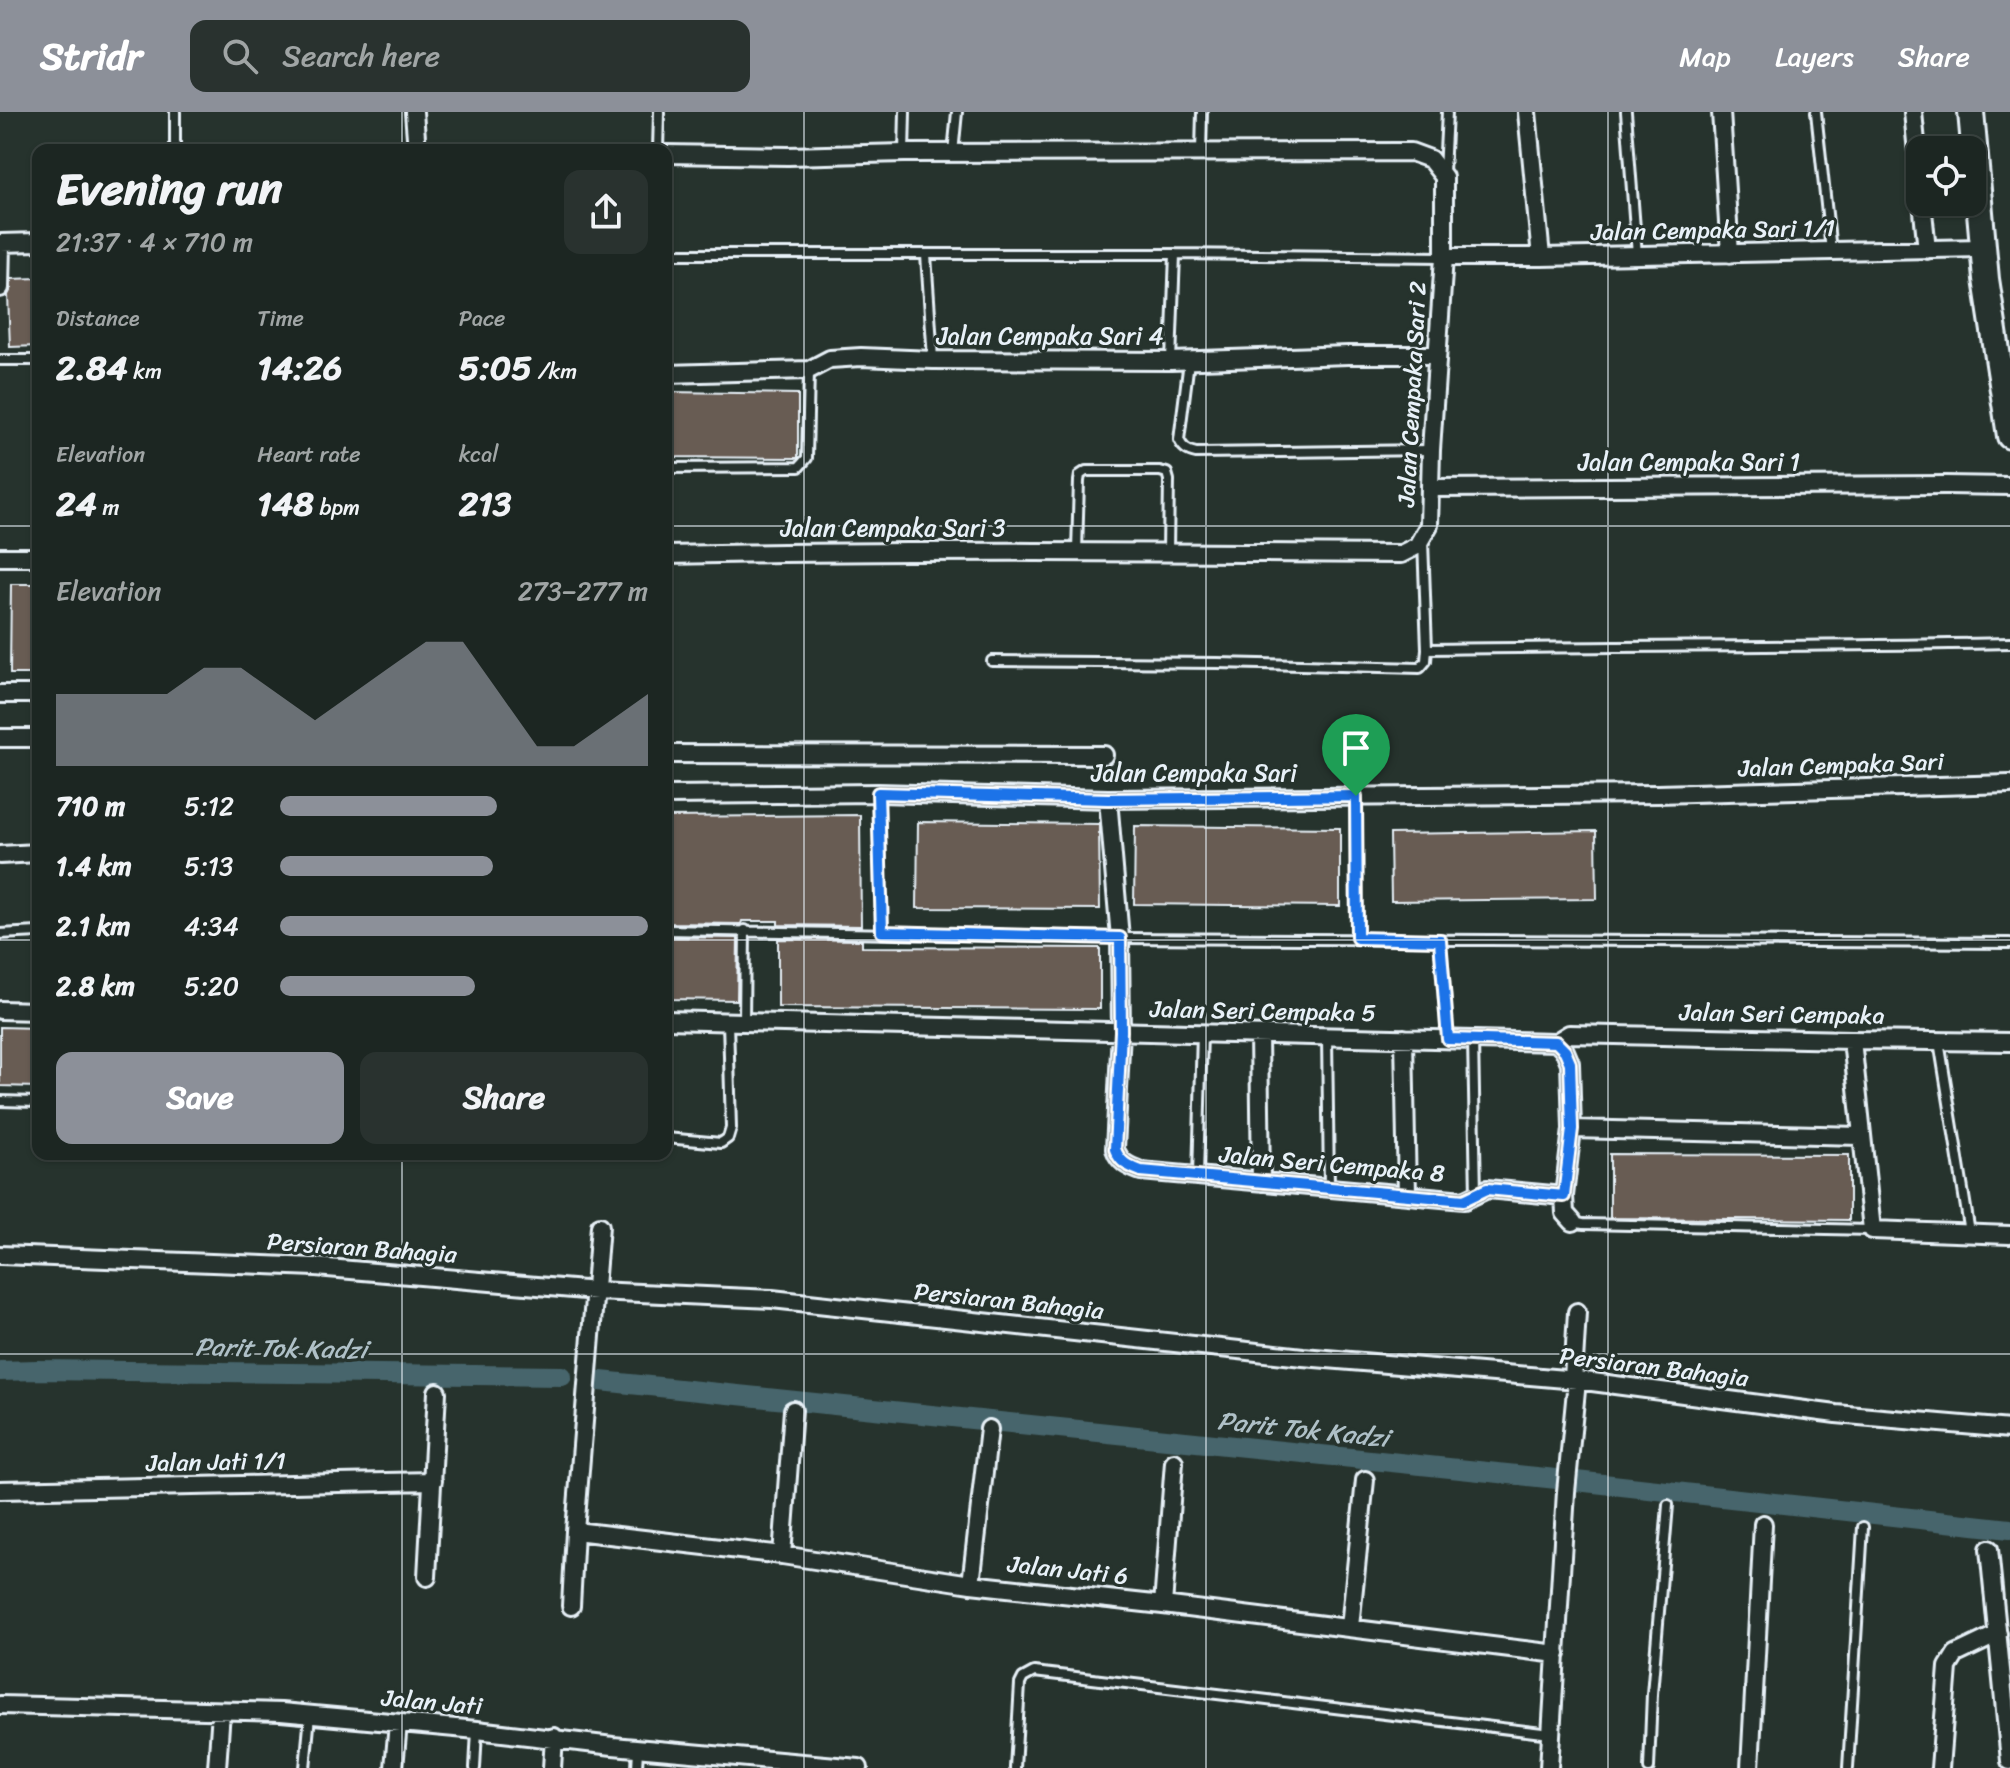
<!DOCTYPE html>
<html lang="en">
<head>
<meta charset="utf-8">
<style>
	:root { --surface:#1c2622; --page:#29322f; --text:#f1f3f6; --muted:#a0a5a5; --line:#3a4340; --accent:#8c9099 }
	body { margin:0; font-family:Sriracha,sans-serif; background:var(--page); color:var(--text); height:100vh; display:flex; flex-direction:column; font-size:30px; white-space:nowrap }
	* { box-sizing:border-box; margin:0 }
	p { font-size:26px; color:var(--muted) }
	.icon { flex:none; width:44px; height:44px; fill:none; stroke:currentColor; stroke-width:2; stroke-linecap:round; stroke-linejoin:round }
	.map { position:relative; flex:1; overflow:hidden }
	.sheet { position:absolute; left:32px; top:32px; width:640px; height:1016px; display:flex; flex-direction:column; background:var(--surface); border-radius:16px; box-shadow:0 2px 6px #0004,0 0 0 2px var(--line) }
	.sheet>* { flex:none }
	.tools { position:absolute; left:1906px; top:24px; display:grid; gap:16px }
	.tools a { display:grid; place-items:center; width:80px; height:80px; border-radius:16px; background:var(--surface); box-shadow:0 2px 6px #0004,0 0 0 2px var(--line); font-size:40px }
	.pin { position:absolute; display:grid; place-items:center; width:68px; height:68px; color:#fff; margin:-82px -34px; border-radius:50% 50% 50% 0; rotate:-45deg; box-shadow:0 0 8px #0007 }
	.pin .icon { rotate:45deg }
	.round { display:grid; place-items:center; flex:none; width:84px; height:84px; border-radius:16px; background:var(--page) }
	.headline { display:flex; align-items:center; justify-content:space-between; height:136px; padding:0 24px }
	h1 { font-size:44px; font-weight:800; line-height:60px }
	.stats { display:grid; grid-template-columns:repeat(3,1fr); gap:12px; height:136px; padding:8px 24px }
	.stats div { display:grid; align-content:center }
	.stats b { font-size:34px; font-weight:800 }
	.stats small { font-size:22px; font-weight:400 }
	.stats p { font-size:22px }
	.chart { height:224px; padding:16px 24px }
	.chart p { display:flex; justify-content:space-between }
	.chart svg { width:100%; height:144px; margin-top:8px; fill:var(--accent); opacity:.7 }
	.action { display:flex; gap:16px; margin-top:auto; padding:16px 24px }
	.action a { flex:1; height:92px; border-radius:16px; background:var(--accent); color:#fff; font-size:32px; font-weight:800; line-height:92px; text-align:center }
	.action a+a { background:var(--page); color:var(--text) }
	ul { padding:0 24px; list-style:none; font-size:26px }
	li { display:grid; grid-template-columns:128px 96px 1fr; align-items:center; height:60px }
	li i { height:20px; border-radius:10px; background:var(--accent) }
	header { display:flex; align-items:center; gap:48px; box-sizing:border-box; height:112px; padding:0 40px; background:var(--accent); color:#fff }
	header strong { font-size:38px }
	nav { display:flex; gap:44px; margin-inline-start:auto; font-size:28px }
	.search { width:560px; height:72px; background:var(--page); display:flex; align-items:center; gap:20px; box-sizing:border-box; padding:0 28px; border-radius:16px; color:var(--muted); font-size:30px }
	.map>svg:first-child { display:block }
</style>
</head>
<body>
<header>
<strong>Stridr</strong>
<div class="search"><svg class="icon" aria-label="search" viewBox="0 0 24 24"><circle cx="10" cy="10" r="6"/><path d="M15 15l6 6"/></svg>Search here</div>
<nav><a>Map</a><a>Layers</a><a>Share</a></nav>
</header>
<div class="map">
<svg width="2010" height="1656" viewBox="0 0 2010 1656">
	<rect width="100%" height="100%" fill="#26332d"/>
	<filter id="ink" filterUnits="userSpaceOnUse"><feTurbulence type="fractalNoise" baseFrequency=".0125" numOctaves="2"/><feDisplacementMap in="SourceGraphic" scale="16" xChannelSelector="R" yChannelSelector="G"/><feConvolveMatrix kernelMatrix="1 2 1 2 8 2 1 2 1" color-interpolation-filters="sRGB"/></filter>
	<g filter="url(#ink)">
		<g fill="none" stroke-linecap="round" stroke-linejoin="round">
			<path stroke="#46656c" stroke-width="20" d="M 0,1259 L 37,1258 L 562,1264
				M 591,1268 L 1576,1369 L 2010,1417"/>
		</g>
		<path fill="#675b53" stroke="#e8f1f8" stroke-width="2" d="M 38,166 L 38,234 L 10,235 L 8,183 L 11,177 L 11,167 Z
			M 666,280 L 798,282 L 798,346 L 666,345 Z
			M 11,472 L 38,472 L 38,562 L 10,562 Z
			M 860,703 L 861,814 L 778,813 L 778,809 L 742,809 L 741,812 L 666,811 L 666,705 Z
			M 918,710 L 1099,712 L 1100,797 L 917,796 Z
			M 1135,714 L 1340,716 L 1340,794 L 1134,792 Z
			M 1596,719 L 1597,787 L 1391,789 L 1390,722 Z
			M 666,825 L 738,826 L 737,888 L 666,887 Z
			M 778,827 L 862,828 L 862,835 L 1100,836 L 1100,897 L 778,895 Z
			M 0,915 L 38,916 L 38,975 L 0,974 Z
			M 1610,1042 L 1849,1043 L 1849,1108 L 1610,1106 Z"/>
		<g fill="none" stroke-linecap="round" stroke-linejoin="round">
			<defs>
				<path id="lane" d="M 1626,0 L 1637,143
					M 1816,0 L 1831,139
					M 175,38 L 175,0
					M 658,38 L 659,0
					M 1201,40 L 1202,0
					M 904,41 L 905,0
					M 953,41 L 957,0
					M 1444,60 L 1447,0
					M 666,142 L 1175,142 L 1444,145
					M 926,143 L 933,247
					M 0,248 L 38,248
					M 1171,249 L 1175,142
					M 1189,249 L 1179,328 C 1183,336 1187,339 1196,341 L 1430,338
					M 666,356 L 799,355 L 807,346 L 809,258
					M 1077,440 L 1079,369 L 1080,363 L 1086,359 L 1160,359 L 1167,361 L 1169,368 L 1168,440
					M 1427,537 C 1621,534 1816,535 2010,531
					M 992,549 L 1218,551 L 1420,556 L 1426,549 L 1427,537 L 1423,429
					M 878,681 L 882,820
					M 1356,684 L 1357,826
					M 666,818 L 1120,826 L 2010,831
					M 0,822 L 38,820
					M 1440,828 L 1448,927
					M 744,910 L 745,818
					M 1327,925 L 1329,1075
					M 1473,928 L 1476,1083
					M 1939,929 L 1970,1121
					M 0,989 L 38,990
					M 666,1026 L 721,1031 L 728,1026 L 731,1016 L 728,909
					M 1198,1064 L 1202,921
					M 1573,1110 L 1583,1112 L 1872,1118
					M 305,1656 L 310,1603
					M 475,1656 L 477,1618
					M 637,1656 L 638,1637
					M 1015,1656 L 1020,1572 L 1023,1566 L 1034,1560 L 1551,1622
					M 1649,1656 L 1652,1582 L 1668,1393
					M 1848,1656 L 1863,1415"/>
				<path id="street" d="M 414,0 L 417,38
					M 1527,0 L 1541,145
					M 1721,0 L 1730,142
					M 1913,0 L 1920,71
					M 666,42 L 788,44 L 904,41 L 1411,40 L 1430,47 L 1444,65 L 1444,145 L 1431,338 L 1429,413 L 1417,434 L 1401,442 C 1156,440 911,438 666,443
					M 1922,90 L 1927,138
					M 1444,145 L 1541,145 L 1982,136
					M 0,176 L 1,131 L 38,130
					M 666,262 L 809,258 L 830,247 L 861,245 L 933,248 L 1171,249 L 1348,243 L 1436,243
					M 1431,376 L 1946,373 L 2010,374
					M 0,445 L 38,445
					M 0,582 L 38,582
					M 0,626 L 38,626
					M 666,642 L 1104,643
					M 666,683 L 878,681 L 1108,687 L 1658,682 L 2010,672
					M 1108,687 L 1120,826 L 1121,919 L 1115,1037 C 1120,1051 1128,1054 1141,1059 L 1464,1088 L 1487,1077 L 1564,1084
					M 0,743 L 38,741
					M 0,898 L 38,899
					M 666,908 L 1556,930 L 1565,939 L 1570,951 L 1572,1017 L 1564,1084 L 1565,1101 L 1573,1110
					M 1259,923 L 1261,1070
					M 1404,926 L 1407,1083
					M 1852,928 L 1872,1118 L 2010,1123
					M 1556,930 L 1569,922 L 1852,928 L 2010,930
					M 1572,1017 L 1860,1024
					M 0,1143 L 316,1155 L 596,1179 L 772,1187 L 1303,1245 L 1577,1268 L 1836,1302 L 2010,1317
					M 1573,1267 L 1577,1200
					M 0,1378 L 433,1369
					M 575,1419 L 782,1443 L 971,1472 L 1163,1493 L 1557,1542
					M 1989,1437 L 2010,1649
					M 782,1443 L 793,1298
					M 427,1465 L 437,1280
					M 971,1472 L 989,1317
					M 1163,1493 L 1174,1350
					M 571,1494 L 575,1419 L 600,1114
					M 1350,1515 L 1365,1368
					M 0,1593 L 281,1600 L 477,1618 L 613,1634 L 859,1656
					M 217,1656 L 221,1599
					M 394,1656 L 398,1611
					M 552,1656 L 554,1625
					M 1549,1656 L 1566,1380 L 1577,1268
					M 1750,1656 L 1763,1412
					M 1940,1656 L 1948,1555 L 1956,1542 L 1998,1522"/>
				<path id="secondary" d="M 1971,0 L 1986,167 L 2010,324"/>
			</defs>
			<use href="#lane" stroke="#e8f1f8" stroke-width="14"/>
			<use href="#street" stroke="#e8f1f8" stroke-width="22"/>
			<use href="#secondary" stroke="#e8f1f8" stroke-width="30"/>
			<use href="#lane" stroke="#26332d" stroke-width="8"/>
			<use href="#street" stroke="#26332d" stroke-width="16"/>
			<use href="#secondary" stroke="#26332d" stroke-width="24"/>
		</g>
	</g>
	<g fill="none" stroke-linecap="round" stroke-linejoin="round" filter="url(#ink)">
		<defs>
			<path id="route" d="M 878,681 L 1108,687 L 1356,684 L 1357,826 L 1440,828 L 1448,927 L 1556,930 L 1565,939 L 1570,951 L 1572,1017 L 1564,1084 L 1487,1077 L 1464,1088 L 1141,1059 C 1128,1054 1120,1051 1115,1037 L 1121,919 L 1120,826 L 882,820 Z"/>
		</defs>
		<use href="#route" stroke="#fff" stroke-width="16"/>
		<use href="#route" stroke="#1a73e8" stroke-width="10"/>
	</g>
	<path fill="none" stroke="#e8f1f8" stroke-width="2" stroke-opacity="0.55" d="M 402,0 L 402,38M 804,0 L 804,1656M 1206,0 L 1206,1656M 1608,0 L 1608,1656M 0,414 L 38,414M 666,414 L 2010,414M 0,828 L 38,828M 666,828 L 2010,828M 402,1042 L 402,1656M 0,1242 L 2010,1242"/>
	<g text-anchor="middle" stroke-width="6" stroke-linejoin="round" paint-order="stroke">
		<g font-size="24" fill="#e8f1f8" stroke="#26332d">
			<text transform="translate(1713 118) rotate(-1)" y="8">Jalan Cempaka Sari 1/1</text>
			<text x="1050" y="232">Jalan Cempaka Sari 4</text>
			<text transform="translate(1412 282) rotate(-87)" y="8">Jalan Cempaka Sari 2</text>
			<text x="1689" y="358">Jalan Cempaka Sari 1</text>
			<text x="893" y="424">Jalan Cempaka Sari 3</text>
			<text transform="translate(1841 653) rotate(-2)" y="8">Jalan Cempaka Sari</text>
			<text x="1194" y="669">Jalan Cempaka Sari</text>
			<text transform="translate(1263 899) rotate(1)" y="8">Jalan Seri Cempaka 5</text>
			<text transform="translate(1782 902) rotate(1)" y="8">Jalan Seri Cempaka</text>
			<text transform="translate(1332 1052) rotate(5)" y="8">Jalan Seri Cempaka 8</text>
			<text transform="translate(362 1136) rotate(4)" y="8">Persiaran Bahagia</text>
			<text transform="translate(1009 1189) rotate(6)" y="8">Persiaran Bahagia</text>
			<text transform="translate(1654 1255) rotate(7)" y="8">Persiaran Bahagia</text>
			<text transform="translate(216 1350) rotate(-1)" y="8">Jalan Jati 1/1</text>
			<text transform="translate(1068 1458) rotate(6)" y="8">Jalan Jati 6</text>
			<text transform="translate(432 1590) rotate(5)" y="8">Jalan Jati</text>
		</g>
		<g font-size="26" font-style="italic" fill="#afc0c7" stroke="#26332d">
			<text transform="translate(281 1236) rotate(1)" y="9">Parit Tok Kadzi</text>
			<text transform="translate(1303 1317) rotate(6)" y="9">Parit Tok Kadzi</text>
		</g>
	</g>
</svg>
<div class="tools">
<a><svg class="icon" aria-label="locate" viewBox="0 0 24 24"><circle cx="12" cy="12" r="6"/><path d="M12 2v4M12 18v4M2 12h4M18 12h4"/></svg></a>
</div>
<div class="pin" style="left:1356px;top:684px;background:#1e9e55"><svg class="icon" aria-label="arrive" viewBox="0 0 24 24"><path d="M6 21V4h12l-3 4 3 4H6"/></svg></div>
<section class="sheet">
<div class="headline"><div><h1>Evening run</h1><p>21:37 · 4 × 710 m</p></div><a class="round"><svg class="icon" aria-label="share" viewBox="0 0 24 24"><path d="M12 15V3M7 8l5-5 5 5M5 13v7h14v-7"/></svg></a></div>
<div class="stats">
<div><p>Distance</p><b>2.84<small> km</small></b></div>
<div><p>Time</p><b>14:26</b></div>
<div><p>Pace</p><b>5:05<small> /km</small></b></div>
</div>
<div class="stats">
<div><p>Elevation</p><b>24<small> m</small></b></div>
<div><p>Heart rate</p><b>148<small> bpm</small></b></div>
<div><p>kcal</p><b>213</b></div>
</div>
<div class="chart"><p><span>Elevation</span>273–277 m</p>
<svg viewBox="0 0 160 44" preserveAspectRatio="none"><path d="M0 44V22L10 22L20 22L30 22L40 14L50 14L60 22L70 30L80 22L90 14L100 6L110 6L120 22L130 38L140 38L150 30L160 22V44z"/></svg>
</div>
<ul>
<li><b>710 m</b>5:12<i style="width:59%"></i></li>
<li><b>1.4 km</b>5:13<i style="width:58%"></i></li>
<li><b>2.1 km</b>4:34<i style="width:100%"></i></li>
<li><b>2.8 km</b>5:20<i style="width:53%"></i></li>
</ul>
<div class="action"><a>Save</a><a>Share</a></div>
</section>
</div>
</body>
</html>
